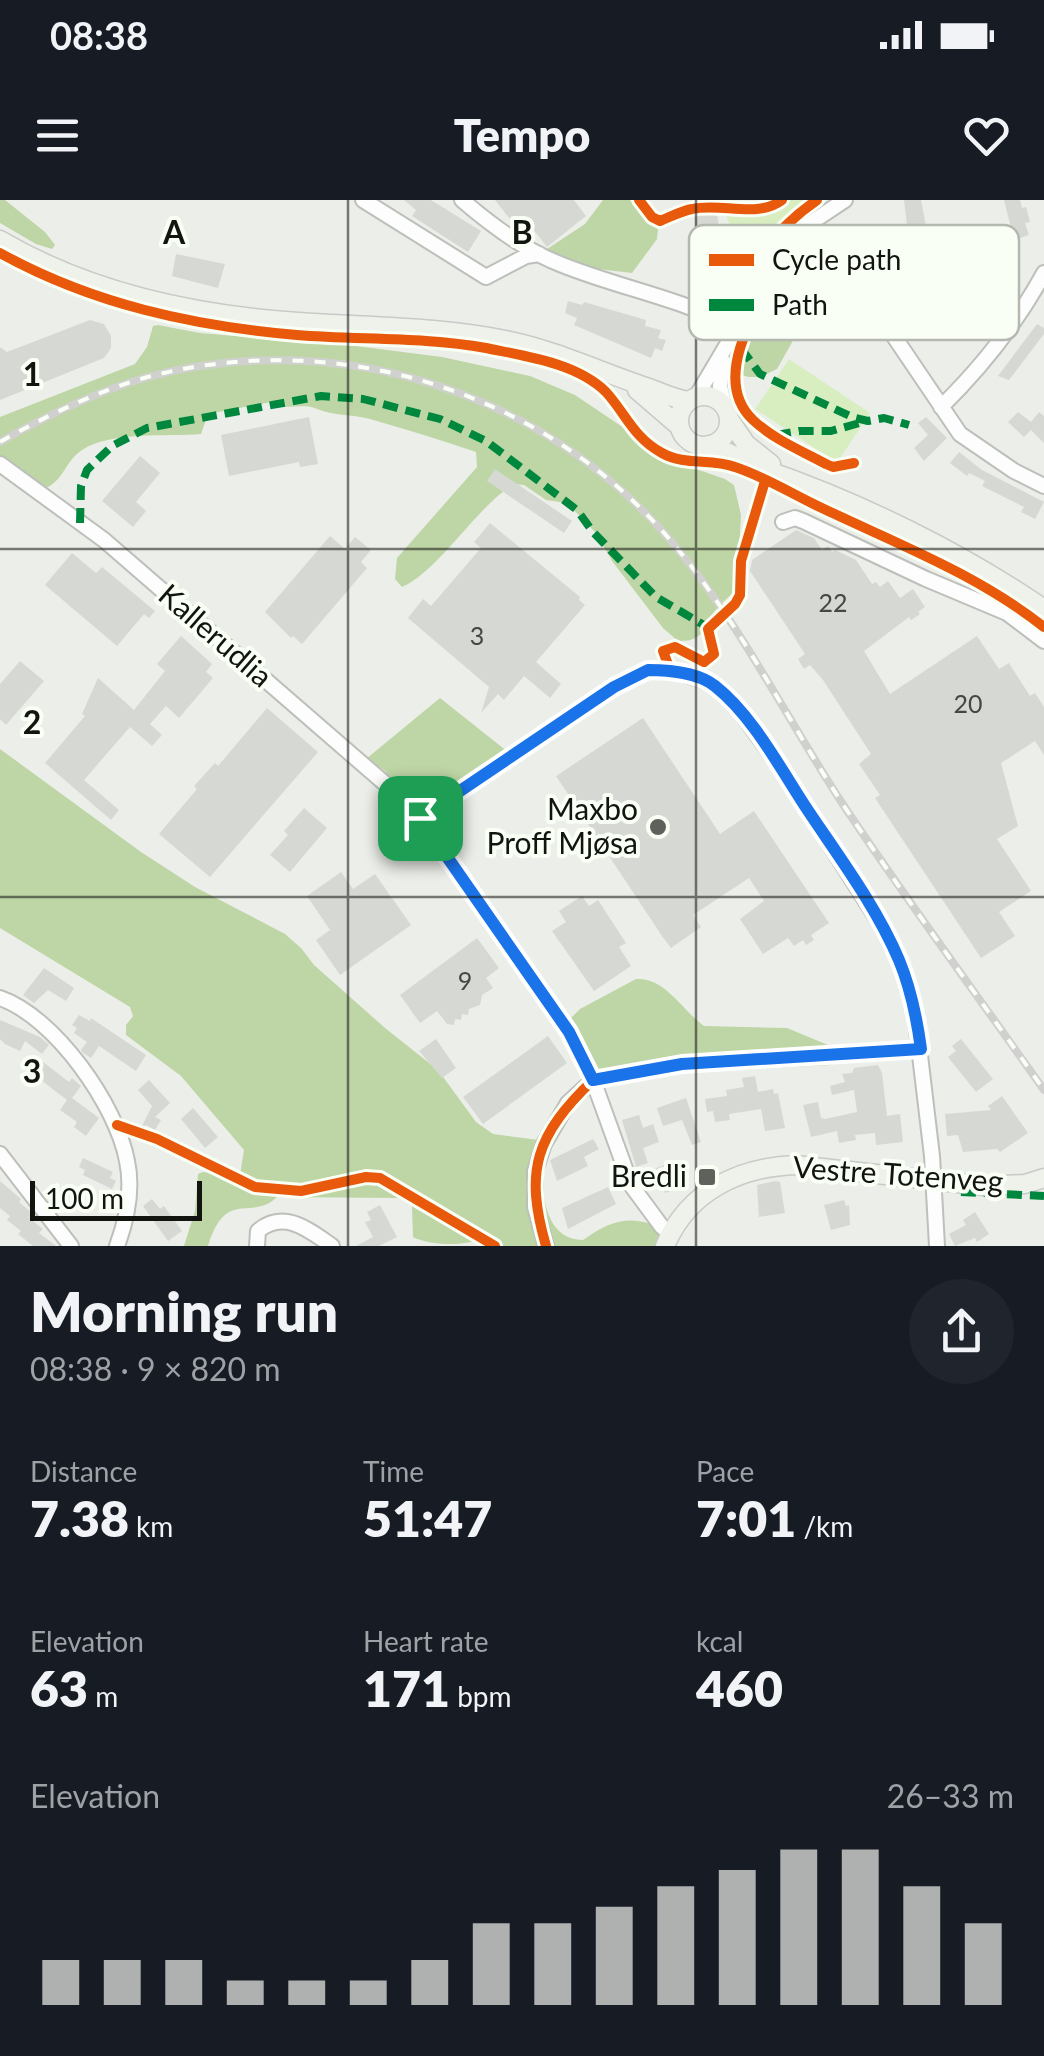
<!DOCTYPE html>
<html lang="en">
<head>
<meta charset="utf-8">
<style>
	:root { --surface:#171b24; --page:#20242c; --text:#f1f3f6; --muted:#9ea1a6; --accent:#afb1b1 }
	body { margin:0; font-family:Lato,sans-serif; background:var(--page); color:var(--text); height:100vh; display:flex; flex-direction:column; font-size:38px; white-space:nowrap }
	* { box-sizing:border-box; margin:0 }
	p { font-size:32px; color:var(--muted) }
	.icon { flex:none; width:55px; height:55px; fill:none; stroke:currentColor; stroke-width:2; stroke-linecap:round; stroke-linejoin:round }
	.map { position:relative; height:1046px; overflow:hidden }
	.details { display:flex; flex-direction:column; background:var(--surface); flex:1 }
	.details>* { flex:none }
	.scale { position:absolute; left:30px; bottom:25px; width:172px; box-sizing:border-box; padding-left:10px; border:5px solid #121410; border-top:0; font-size:28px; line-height:35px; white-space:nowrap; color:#121410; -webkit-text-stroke:8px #fafff5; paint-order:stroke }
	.pin { position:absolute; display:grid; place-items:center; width:85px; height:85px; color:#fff; margin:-42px; border-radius:20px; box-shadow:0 5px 15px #0006 }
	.round { display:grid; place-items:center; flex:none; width:105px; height:105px; border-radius:52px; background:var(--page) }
	.overview { display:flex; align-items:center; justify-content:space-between; height:170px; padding:0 30px }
	h1 { font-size:55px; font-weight:800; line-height:75px }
	.metrics { display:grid; grid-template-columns:repeat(3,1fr); gap:15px; height:170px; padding:10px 30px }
	.metrics div { display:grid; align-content:center }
	.metrics b { font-size:50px; font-weight:800 }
	.metrics small { font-size:28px; font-weight:400 }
	.metrics p { font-size:28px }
	.chart { height:280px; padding:20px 30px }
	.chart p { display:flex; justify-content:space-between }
	.chart svg { width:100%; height:180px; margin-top:10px; stroke:var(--accent); stroke-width:6 }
	.status { display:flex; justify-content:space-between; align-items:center; height:70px; padding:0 50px; background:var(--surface); direction:ltr }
	.status svg { height:28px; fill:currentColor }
	header { display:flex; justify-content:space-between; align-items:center; height:130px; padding:0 30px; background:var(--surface); font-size:45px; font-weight:800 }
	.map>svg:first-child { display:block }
</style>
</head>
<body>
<div class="status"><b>08:38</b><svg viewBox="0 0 49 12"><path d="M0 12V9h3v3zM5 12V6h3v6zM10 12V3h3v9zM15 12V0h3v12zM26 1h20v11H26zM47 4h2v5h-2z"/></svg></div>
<header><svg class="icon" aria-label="menu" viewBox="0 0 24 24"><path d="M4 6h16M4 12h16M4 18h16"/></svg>Tempo<svg class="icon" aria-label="heart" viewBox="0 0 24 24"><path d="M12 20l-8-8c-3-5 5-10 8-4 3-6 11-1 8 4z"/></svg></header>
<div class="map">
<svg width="1044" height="1046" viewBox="0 0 1044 1046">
	<rect width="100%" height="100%" fill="#ecefe9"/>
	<path fill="#d8eec1" d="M 785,0 L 807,0 L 777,23 L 759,47 C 742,43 731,32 726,15 L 731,11 L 768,11 Z
		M 789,159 L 870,213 L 837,263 L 755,209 Z"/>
	<path fill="#bed5a5" d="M 0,0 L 5,0 L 45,32 L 55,45 L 52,49 L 36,44 L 0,23 Z
		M 603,0 L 630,0 L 658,29 L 657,39 L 632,73 L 590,68 L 544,51 L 585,24 Z
		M 823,34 L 855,77 L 808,109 L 813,126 L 795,137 L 777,169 C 765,175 749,182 738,172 C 738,150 768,74 783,55 C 793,43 808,37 823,34 Z
		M 158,125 L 200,133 L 356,146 L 442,157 L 530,176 L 575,195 L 673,261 L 725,279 L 734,285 L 741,315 L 737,389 C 732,395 724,400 719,406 C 704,421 709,442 678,441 L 663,428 L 612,361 L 596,333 L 567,303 L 546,300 L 524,285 L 514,284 C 476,307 439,371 402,387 L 395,379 L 397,358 L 477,267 L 476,252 C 441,240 405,229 370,219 C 351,214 334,216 317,209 C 301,202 286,212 271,202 L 208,214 L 201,234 C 168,237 110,231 82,250 C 65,261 64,281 44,289 L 0,265 L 0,217 L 135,164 L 147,147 L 153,126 Z
		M 440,498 L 508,552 L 435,609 L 419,609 L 384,570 L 366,559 Z
		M 0,549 L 141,652 L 195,687 L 285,734 L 301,748 L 314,765 L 385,828 L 438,870 L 476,922 L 493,934 L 546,941 C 540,972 537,1040 583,1040 C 617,1015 638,1015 675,1034 L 675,1046 L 494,1046 L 481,1039 C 464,1046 430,1046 413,1037 L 412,1006 L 398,998 L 277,997 C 251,1022 226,987 208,1046 L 184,1046 L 195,1011 L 198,974 L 203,972 L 240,975 L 244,950 L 181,876 L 126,835 L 126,825 L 133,816 L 130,807 L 0,728 Z
		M 636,779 C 665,777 682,810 704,826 L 787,828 L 828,845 L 831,865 L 660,874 L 610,887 L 589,863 L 569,820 L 580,809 Z"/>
	<path fill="#d6d8d3" d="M 404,0 L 431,0 L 481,31 L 468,52 L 412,16 L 416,10 Z
		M 495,0 L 574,0 L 586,16 L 547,47 L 525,19 L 516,27 Z
		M 904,0 L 921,0 L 927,31 L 915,32 L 914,24 L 907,25 Z
		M 1004,0 L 1020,0 L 1022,8 L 1026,7 L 1030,22 L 1025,23 L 1029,35 L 1014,40 Z
		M 695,13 L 717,13 L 720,34 L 695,35 Z
		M 176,54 L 225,64 L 218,88 L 172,76 Z
		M 892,77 L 901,89 L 908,83 L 917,95 L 890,115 L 886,111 L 845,141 L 837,127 L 885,97 L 884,78 Z
		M 568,101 L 582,105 L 584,102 L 646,120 L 645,126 L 661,130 L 658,138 L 666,140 L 662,151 L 655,148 L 651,158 L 574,125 L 577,118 L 565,113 Z
		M 936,107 L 954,134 L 942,141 L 921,117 Z
		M 90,120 L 104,124 L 111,136 L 111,148 L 104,158 L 0,200 L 0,147 L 7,152 Z
		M 1037,124 L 1044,128 L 1044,134 L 1009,180 L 998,176 Z
		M 1018,212 L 1031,222 L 1039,212 L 1044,216 L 1044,243 L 1031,230 L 1024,237 L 1008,222 Z
		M 309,217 L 318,264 L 300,267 L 299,262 L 229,276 L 221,235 Z
		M 926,217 L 947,238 L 924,261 L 914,248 L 928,235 L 918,223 Z
		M 959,252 L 982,270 L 1044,302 L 1035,319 L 1021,312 L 1024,307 L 982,286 L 985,281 L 969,273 L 967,276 L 950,263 Z
		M 140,256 L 160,273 L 136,302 L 146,311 L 133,327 L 102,301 Z
		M 495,269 L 572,321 L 564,333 L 487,281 Z
		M 490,323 L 580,397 L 579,400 L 585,405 L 536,462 L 561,484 L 550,498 L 524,476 L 504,500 L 498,494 L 481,513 L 489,487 L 408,418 L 423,399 L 431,406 L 481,348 L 474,342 Z
		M 796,330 L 814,338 L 822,350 L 828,346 L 832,352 L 835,350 L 856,360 L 872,384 L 876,382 L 880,387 L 888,381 L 900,398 L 913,389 L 925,407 L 918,412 L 920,414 L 911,420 L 909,417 L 864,451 L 890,494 L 977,436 L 999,469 L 1009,463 L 1030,496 L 1035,493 L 1044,507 L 1044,555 L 1035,541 L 1001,563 L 1018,626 L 997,639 L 1031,691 L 999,712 L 1015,736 L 981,758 L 875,598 L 880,595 L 859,564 L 871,554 L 823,480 L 810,465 L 804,469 L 798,459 L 805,454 L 750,371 L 752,360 Z
		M 330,336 L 345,349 L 355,337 L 371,350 L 361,362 L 367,368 L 302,444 L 293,436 L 291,438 L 265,412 Z
		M 72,353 L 96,373 L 102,367 L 155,411 L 149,418 L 144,414 L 117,446 L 45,385 Z
		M 181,436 L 212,464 L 206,472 L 213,478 L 179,518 L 166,506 L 150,524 L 162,535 L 152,546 L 130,527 L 84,580 L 119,610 L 111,620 L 45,563 L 85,516 L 82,514 L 98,478 L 134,510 L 165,471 L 157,464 Z
		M 20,461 L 44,481 L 6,525 L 0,519 L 0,484 Z
		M 267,508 L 318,552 L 210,677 L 159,634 L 197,589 L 194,586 L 215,563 L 218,566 Z
		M 643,518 L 720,634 L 754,611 L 829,723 L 811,735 L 814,740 L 806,745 L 803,740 L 794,746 L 788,738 L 763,754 L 740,719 L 764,701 L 749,678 L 693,715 L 701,727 L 671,748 L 662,736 L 556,576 Z
		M 304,608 L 327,628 L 290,672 L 270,655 L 288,635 L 284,631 Z
		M 341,672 L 353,689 L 375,674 L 411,725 L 340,775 L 316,740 L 330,730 L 307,696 Z
		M 582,696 L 589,706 L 598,700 L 626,743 L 619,747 L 631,766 L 594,791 L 552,731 L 566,722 L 559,711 Z
		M 477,738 L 499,768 L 486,778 L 493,788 L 482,795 L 480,805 L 469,809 L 468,815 L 462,814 L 461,820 L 455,819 L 454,825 L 447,824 L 437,811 L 420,823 L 400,795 Z
		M 44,768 L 74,788 L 66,801 L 48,790 L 34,803 L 23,795 Z
		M 79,815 L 90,821 L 91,818 L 146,855 L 136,871 L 99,846 L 91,858 L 83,853 L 81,850 L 87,842 L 74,833 L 77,828 L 72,825 Z
		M 0,820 L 40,837 L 49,845 L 42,854 L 25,841 L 20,851 L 5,844 L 0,839 Z
		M 548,836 L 567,863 L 483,924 L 463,897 Z
		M 436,839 L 456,868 L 442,878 L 419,851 Z
		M 961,839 L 993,879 L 976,892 L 948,857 L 956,851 L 952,846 Z
		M 38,858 L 69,882 L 72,878 L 81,886 L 72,898 L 99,918 L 86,936 L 74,927 L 77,922 L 60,910 L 67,900 L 28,870 Z
		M 878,865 L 882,873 L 887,916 L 900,914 L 903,942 L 876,945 L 875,933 L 855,935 L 856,940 L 839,943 L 837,931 L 811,937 L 803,905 L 818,902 L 821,918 L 825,919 L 857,912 L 854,890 L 832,895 L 830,886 L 845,882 L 842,874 L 852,873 L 854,868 Z
		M 755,876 L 758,892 L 773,889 L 774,894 L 778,893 L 785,928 L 765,931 L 761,909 L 729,914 L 730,920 L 715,922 L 713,911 L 707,912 L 705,899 L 727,896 L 726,890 L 744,887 L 742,878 Z
		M 149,880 L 170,903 L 155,917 L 161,920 L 155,930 L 146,925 L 140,930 L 152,906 L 138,890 Z
		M 1002,896 L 1028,933 L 1000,952 L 997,949 L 963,952 L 958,935 L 947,936 L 945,914 L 991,910 L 988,906 Z
		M 686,898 L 701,942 L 692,945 L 682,920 L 663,926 L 657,908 Z
		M 193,908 L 218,937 L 205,948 L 181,919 Z
		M 639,915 L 643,928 L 653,924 L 659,942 L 643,948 L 648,963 L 636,967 L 622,920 Z
		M 593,939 L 599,949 L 584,957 L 588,966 L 557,981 L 550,960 Z
		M 83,958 L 113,972 L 110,978 L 116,981 L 112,989 L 83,975 L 85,970 L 79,967 Z
		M 679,960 L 688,985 L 665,993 L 656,968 Z
		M 0,981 L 21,999 L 19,1002 L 32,1013 L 29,1018 L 43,1029 L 39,1033 L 56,1046 L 33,1046 L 18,1034 L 21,1031 L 7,1020 L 10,1016 L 0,1008 Z
		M 775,981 L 780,982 L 785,1013 L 759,1017 L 757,985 Z
		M 608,987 L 616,1004 L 568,1029 L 562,1008 Z
		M 152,999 L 160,1009 L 164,1006 L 182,1031 L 168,1041 L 143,1006 Z
		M 844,1000 L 846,1006 L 849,1005 L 850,1025 L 831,1030 L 824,1005 Z
		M 380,1005 L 397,1037 L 379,1046 L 356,1046 L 373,1037 L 365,1022 L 371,1020 L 367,1012 Z
		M 975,1012 L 989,1034 L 977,1042 L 975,1038 L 955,1046 L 949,1034 L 966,1025 L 963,1020 Z"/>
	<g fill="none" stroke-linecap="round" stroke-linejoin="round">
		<defs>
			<path id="minor" d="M 363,0 L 486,77 L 526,56 L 539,54
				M 462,0 C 491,25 524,50 560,64 C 619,88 680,98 737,128
				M 889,129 L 960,234 L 1014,271 L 1044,286
				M 723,161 L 720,186 L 725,208
				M 696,197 L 786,45 L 806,26 L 845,0
				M 941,207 C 982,167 1016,124 1044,73
				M 0,264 L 104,340 L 412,607 L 569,832 L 593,880 L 631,985 L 662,1027 L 670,1033
				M 783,322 L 795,318 L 803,321 L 926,379 L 1007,413 L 1044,441
				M 420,618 L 614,487 L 649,470 L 670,470 L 712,483 L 740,511 L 781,568 L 881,725 L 899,761 L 914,805 L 932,956 L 937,1046
				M 0,798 C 55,817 117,906 127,961 C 133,989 127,1019 117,1046
				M 0,954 L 71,1046
				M 257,1046 L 258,1031 C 284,1009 309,1030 332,1046
				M 546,1046 L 535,1007 L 535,971 L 544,944 L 568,903 L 593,880 L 682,864 L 921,849"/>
			<path id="major" d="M 0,40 C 90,93 194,115 298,122 C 368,127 440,126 510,141 C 557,151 601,172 646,187 C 661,192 674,199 689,201
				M 637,190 L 680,227
				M679 221a25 25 0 1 1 50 0a25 25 0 1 1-50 0Z
				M 729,219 L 746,244 L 771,264
				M 709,245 C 729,251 746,263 766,270 C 861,303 961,352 1044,409
				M 665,1046 C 688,991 739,967 796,965 L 984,986 L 1025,984 L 1044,978"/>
		</defs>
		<use href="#minor" stroke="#bcbfba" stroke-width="18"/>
		<use href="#major" stroke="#c8cac7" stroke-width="21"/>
		<use href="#minor" stroke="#fcfdfc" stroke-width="14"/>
		<use href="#major" stroke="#eff2eb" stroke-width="18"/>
		<defs>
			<path id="rail" d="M 0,242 C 46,216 93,193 144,178 C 334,126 543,190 671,341 C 739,421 786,518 844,606 C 908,702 977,795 1044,890"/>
		</defs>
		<use href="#rail" stroke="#d0d1cf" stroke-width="8"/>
		<use href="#rail" stroke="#fafff5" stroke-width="4" stroke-dasharray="11" stroke-linecap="butt"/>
		<path stroke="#00873e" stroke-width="8" stroke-dasharray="15 8" stroke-linecap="butt" d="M 741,148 L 760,174 L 852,217 L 868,221 L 884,218 L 909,225
			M 776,235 L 799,231 L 831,231 L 863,222
			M 80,323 L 81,286 L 87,270 L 112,246 L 147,228 L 321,196 L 363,199 L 440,219 L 486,241 L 577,310 L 593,332 L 656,397 L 709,428
			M 961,992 L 1044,996"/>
		<defs>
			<path id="cycleway" d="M 639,0 L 652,17 L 660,21 C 670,17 681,11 692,9 C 721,2 757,19 782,0
				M 0,53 C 92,104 193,126 297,135 C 360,140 424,137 486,148 C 525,156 577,163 606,192 C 626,214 633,237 662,253 C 685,266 710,258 735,267 C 766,277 795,296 824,309 C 900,345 978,375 1044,427
				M 761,53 L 782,66 C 758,106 709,178 753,220 C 773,239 802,251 826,264 L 833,267 L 854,263
				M 723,120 C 745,72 773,30 817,0
				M 117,925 L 157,939 L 255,987 L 301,991 L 366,977 L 380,978 L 495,1046
				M 546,1046 C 524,970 536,935 593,880 L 569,832 L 420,618 L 614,487 L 649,470 L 670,470 L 663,451 L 675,447 L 704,462 L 714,454 L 708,429 L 735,404 L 740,395 L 741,361 L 765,281"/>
		</defs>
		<use href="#cycleway" stroke="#fafff5" stroke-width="16"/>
		<use href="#cycleway" stroke="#e8590c" stroke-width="10"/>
	</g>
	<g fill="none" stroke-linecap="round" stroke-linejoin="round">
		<defs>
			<path id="route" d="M 648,470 C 669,470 699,473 715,486 C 753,516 780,568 807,609 C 839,657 876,706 899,760 C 911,789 917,819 921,849 L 682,864 L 593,880 L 569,832 L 420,618 L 614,487 Z"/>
		</defs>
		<use href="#route" stroke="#fff" stroke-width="20"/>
		<use href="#route" stroke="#1a73e8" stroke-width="12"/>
	</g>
	<path fill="none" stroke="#121410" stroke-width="2.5" stroke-opacity="0.55" d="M 348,0 L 348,1046M 696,0 L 696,1046M 0,349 L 1044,349M 0,697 L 1044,697"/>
	<g fill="#5e615c" stroke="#fafff5" stroke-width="4">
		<circle cx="658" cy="627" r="10"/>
		<rect x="697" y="967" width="20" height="20" rx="5"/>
	</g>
	<g text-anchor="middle" stroke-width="8" stroke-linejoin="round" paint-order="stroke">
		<g font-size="25" fill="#454743">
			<text x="833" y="412">22</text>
			<text x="477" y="445">3</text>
			<text x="968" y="513">20</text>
			<text x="465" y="790">9</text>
		</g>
		<g font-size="30" fill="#121410" stroke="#fafff5">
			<text transform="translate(215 436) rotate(41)" y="10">Kallerudlia</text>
			<text transform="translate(898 975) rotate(4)" y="10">Vestre Totenveg</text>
		</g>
		<g font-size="30" fill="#121410" stroke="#fafff5" text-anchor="end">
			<text x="638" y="620">Maxbo<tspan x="638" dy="34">Proff Mjøsa</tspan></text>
			<text x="687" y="987">Bredli</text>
		</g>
	</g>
	<rect x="689" y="25" width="330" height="115" rx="15" fill="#fafff5" stroke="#b4b8b0" stroke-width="2.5"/>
	<rect x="709" y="54" width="45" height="12" fill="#e8590c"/>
	<rect x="709" y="99" width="45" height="12" fill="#00873e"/>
	<g font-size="28" fill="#121410">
		<text x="772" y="70">Cycle path</text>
		<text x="772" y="115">Path</text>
	</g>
	<g font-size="32" text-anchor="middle" font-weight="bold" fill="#121410" stroke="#fafff5" stroke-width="8" stroke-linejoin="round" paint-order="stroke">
		<text x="174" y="44">A</text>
		<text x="522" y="44">B</text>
		<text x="32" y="186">1</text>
		<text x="32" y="534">2</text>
		<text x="32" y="883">3</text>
	</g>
</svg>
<div class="scale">100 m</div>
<div class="pin" style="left:420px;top:618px;background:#1e9e55"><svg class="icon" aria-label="arrive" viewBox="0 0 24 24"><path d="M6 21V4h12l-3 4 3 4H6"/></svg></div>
</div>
<section class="details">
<div class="overview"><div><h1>Morning run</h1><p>08:38 · 9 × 820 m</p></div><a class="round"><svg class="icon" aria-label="share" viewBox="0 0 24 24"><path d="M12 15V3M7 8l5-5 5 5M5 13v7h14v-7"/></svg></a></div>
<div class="metrics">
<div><p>Distance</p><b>7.38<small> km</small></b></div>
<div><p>Time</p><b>51:47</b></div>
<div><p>Pace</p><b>7:01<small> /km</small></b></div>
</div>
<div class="metrics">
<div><p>Elevation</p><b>63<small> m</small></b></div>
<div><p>Heart rate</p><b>171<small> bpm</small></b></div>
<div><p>kcal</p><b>460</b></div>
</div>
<div class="chart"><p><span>Elevation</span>26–33 m</p>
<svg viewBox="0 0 160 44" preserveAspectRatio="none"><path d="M5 44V33M15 44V33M25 44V33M35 44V38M45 44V38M55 44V38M65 44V33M75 44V24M85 44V24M95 44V20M105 44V15M115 44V11M125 44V6M135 44V6M145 44V15M155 44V24"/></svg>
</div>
</section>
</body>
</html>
